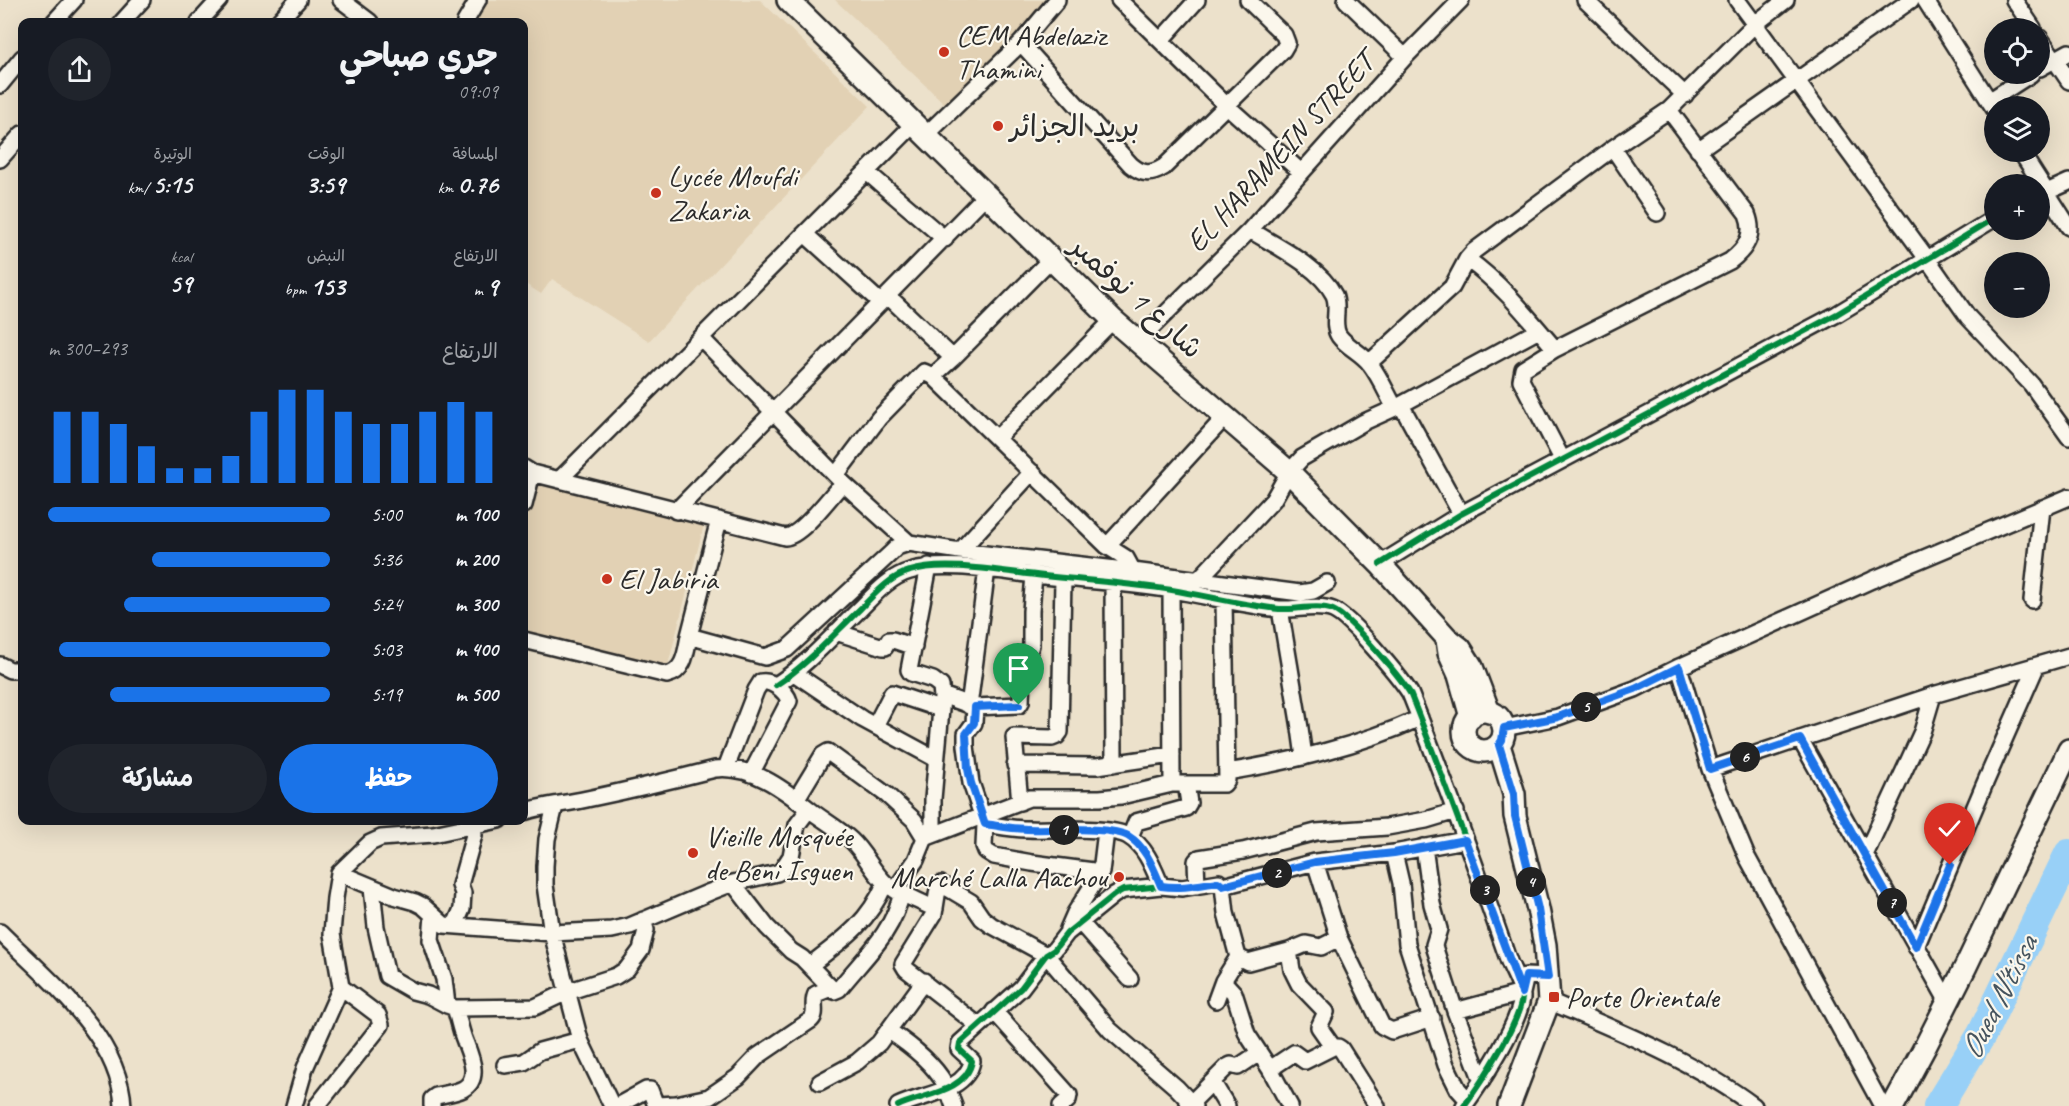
<!DOCTYPE html>
<html lang="ar">
<head>
<meta charset="utf-8">
<style>
	:root { --surface:#171b24; --page:#20242c; --text:#f1f3f6; --muted:#9ea1a6; --accent:#1a73e8 }
	body { margin:0; font-family:Caveat,"Playpen Sans Arabic",sans-serif; background:var(--page); color:var(--text); direction:rtl; height:100vh; display:flex; flex-direction:column; font-size:22px; white-space:nowrap }
	* { box-sizing:border-box; margin:0 }
	p { font-size:20px; color:var(--muted) }
	.icon { flex:none; width:33px; height:33px; fill:none; stroke:currentColor; stroke-width:2; stroke-linecap:round; stroke-linejoin:round }
	.map { position:relative; flex:1; overflow:hidden; direction:ltr }
	.drawer { position:absolute; left:18px; top:18px; width:510px; height:807px; display:flex; flex-direction:column; background:var(--surface); border-radius:12px; box-shadow:0 6px 24px #0002; direction:rtl }
	.drawer>* { flex:none }
	.buttons { position:absolute; left:1984px; top:18px; display:grid; gap:12px }
	.buttons a { display:grid; place-items:center; width:66px; height:66px; border-radius:50%; background:var(--surface); box-shadow:0 6px 24px #0002; font-size:30px }
	.pin { position:absolute; display:grid; place-items:center; width:51px; height:51px; color:#fff; margin:-62px -26px; border-radius:50% 50% 50% 0; rotate:-45deg; box-shadow:0 0 6px #0007 }
	.pin .icon { rotate:45deg }
	.km { position:absolute; width:30px; height:30px; margin:-15px; border-radius:50%; background:#222; color:#fff; font-size:16px; line-height:30px; text-align:center }
	.round { display:grid; place-items:center; flex:none; width:63px; height:63px; border-radius:32px; background:var(--page) }
	.head { display:flex; align-items:center; justify-content:space-between; height:102px; padding:0 30px }
	h1 { font-size:33px; font-weight:700; line-height:45px }
	.stats { display:grid; grid-template-columns:repeat(3,1fr); gap:9px; height:102px; padding:6px 30px }
	.stats div { display:grid; align-content:center }
	.stats b { font-size:26px; font-weight:700 }
	.stats small { font-size:16px; font-weight:400 }
	.stats p { font-size:16px }
	.chart { height:168px; padding:12px 30px }
	.chart p { display:flex; justify-content:space-between }
	.chart svg { width:100%; height:108px; margin-top:6px; stroke:var(--accent); stroke-width:6 }
	.cta { display:flex; gap:12px; margin-top:auto; padding:12px 30px }
	.cta a { flex:1; height:69px; border-radius:36px; background:var(--accent); color:#fff; font-size:24px; font-weight:700; line-height:69px; text-align:center }
	.cta a+a { background:var(--page); color:var(--text) }
	ul { padding:0 30px; list-style:none; font-size:20px }
	li { display:grid; grid-template-columns:96px 72px 1fr; align-items:center; height:45px }
	li i { height:15px; border-radius:8px; background:var(--accent) }
	.map>svg:first-child { display:block }
</style>
</head>
<body>
<div class="map">
<svg width="2069" height="1106" viewBox="0 0 2069 1106">
	<rect width="100%" height="100%" fill="#ece1cb"/>
	<filter id="ink" filterUnits="userSpaceOnUse"><feTurbulence type="fractalNoise" baseFrequency=".0167" numOctaves="2"/><feDisplacementMap in="SourceGraphic" scale="12" xChannelSelector="R" yChannelSelector="G"/><feConvolveMatrix kernelMatrix="1 2 1 2 8 2 1 2 1" color-interpolation-filters="sRGB"/></filter>
	<g filter="url(#ink)">
		<path fill="#e2d1b4" d="M 489,0 L 760,0 L 870,106 L 649,341 L 552,279 L 541,294 L 524,283 L 524,22 L 476,22 Z
			M 835,0 L 1051,0 L 945,104 Z
			M 535,482 L 704,525 L 667,669 L 524,633 L 524,524 Z"/>
		<g fill="none" stroke-linecap="round" stroke-linejoin="round">
			<path stroke="#98d0f7" stroke-width="30" d="M 1938,1106 L 1982,1034 L 2069,854"/>
			<defs>
				<path id="minor" d="M 341,0 L 370,22
					M 1119,0 L 1227,106 L 1301,172
					M 1346,0 L 1405,57
					M 1585,0 L 1685,95
					M 1737,0 L 1928,260 L 1968,317 L 2031,384 L 2069,437
					M 1925,0 L 1995,110
					M 2014,0 L 2033,28
					M 54,22 L 74,0
					M 122,22 L 142,0
					M 199,22 L 219,0
					M 278,22 L 298,0
					M 465,22 L 478,0
					M 2040,38 L 2069,81
					M 1161,40 L 1197,0
					M 1021,43 L 1131,165 C 1143,175 1151,175 1164,167 L 1283,50 L 1287,43 L 1284,35 L 1248,0
					M 2040,68 L 2069,52
					M 0,85 L 22,58
					M 1989,101 L 2031,74
					M 925,136 L 1021,43 L 1057,0
					M 1613,148 L 1657,213
					M 1698,150 L 1911,0
					M 2021,152 L 2069,227
					M 0,159 L 22,134
					M 868,173 L 945,239
					M 2040,195 L 2069,182
					M 806,235 L 880,302
					M 1467,259 C 1501,283 1528,317 1555,349
					M 888,296 L 953,358
					M 701,338 L 843,483 L 909,543
					M 1139,340 L 1250,230 L 1405,57 L 1461,0
					M 1369,363 L 1452,287 L 1467,259 L 1474,251 L 1613,148 L 1669,110 L 1755,24 L 1786,0
					M 933,376 L 1107,546 L 1126,558 L 1133,571
					M 1401,405 L 1461,514
					M 1395,408 L 1539,330
					M 997,438 L 1113,320
					M 1562,459 L 1521,380 L 1523,369 L 1555,349 L 1730,261 C 1747,248 1755,234 1747,214 L 1669,110
					M 524,468 L 532,473 L 785,537 C 802,536 830,496 843,483
					M 836,475 L 879,418 L 924,372 L 933,376 L 953,358 L 1051,259
					M 559,480 L 913,125
					M 524,505 L 532,473
					M 676,511 L 985,196
					M 1107,546 L 1225,417
					M 960,551 L 1032,472
					M 1380,564 L 1461,514 L 1837,314 L 1995,218
					M 929,566 L 909,670 L 911,673 L 933,680 L 941,686 L 942,698 L 933,799 L 933,834
					M 1199,579 L 1273,500 L 1289,472 L 1302,458 L 1364,422 L 1395,408 C 1387,394 1380,377 1370,364 C 1362,353 1347,347 1339,336 C 1331,324 1340,308 1334,295 C 1320,267 1276,246 1250,230
					M 1113,582 L 1114,764
					M 1171,590 L 1172,784
					M 2032,600 L 2042,508
					M 1280,609 L 1300,728 L 1304,757
					M 836,632 L 883,647 L 885,647 L 889,640 L 893,640 L 914,647
					M 689,636 L 719,520
					M 524,640 L 667,675 C 685,671 686,651 689,636 L 765,657 L 787,649 L 891,553 L 897,547 L 909,543 L 960,551 L 1133,571 L 1300,593 L 1313,591 L 1327,583
					M 0,665 L 10,670 L 22,670
					M 1679,667 L 1710,769 L 1747,857 L 1882,1106
					M 794,673 L 862,719 L 936,759
					M 776,685 C 807,665 833,635 860,609 C 875,594 889,577 910,571 C 941,561 994,570 1027,574 C 1075,580 1124,582 1172,590 C 1207,596 1243,605 1279,609 C 1296,610 1318,604 1333,610 C 1350,617 1399,676 1410,693 C 1445,781 1477,870 1508,959 C 1512,971 1523,986 1522,998 C 1518,1026 1481,1083 1464,1106
					M 942,695 L 975,707 L 1019,705 L 1021,702 L 1022,676 L 1031,645 L 1031,611 L 1034,575
					M 969,706 L 987,569
					M 975,707 L 974,723 L 966,734 L 966,746 L 971,783 L 985,824 L 984,846 L 986,851 L 994,856 L 1032,863 L 1101,872
					M 875,726 L 892,693 L 940,709
					M 1504,728 L 1558,717 L 1635,689 L 1679,667 L 1872,580 L 2069,497
					M 1800,739 L 1948,1002
					M 1015,765 L 1097,766 L 1172,755
					M 726,768 L 756,690 L 761,682 C 772,680 786,691 789,701 L 751,774
					M 1710,769 L 1933,695 L 2069,656
					M 1227,772 C 1293,761 1359,746 1420,718
					M 797,798 L 823,755 L 828,752 L 887,795 L 914,820 L 925,838
					M 1020,802 L 1014,737 L 1052,738 L 1057,736 L 1060,732 L 1063,579
					M 555,806 L 547,839 L 545,866 L 545,885 L 552,933 L 580,1040 L 612,1106
					M 524,812 C 544,805 566,804 587,799 C 630,790 672,780 715,769 C 752,765 782,788 810,810 C 823,820 839,829 851,840 C 865,853 872,871 886,884 C 894,891 924,903 935,909
					M 985,824 C 999,826 1013,829 1027,829 C 1050,830 1111,826 1128,836 C 1146,847 1153,867 1161,886
					M 1130,837 L 1136,822 L 1186,808 L 1189,803 L 1186,784
					M 925,838 L 1029,798 L 1100,798 L 1121,796 L 1172,784 L 1224,784 L 1227,780 L 1224,600
					M 1424,847 L 1432,904 L 1439,929 L 1434,945 L 1435,949 L 1455,1011 L 1482,1081
					M 1394,853 L 1401,883 L 1407,944 L 1446,1065 L 1458,1089 L 1468,1100
					M 1865,855 L 1922,732 L 1933,695
					M 1315,862 L 1339,938 L 1382,1026 L 1392,1031 L 1432,1018
					M 339,873 L 394,896 L 415,902 L 423,906 L 444,925 L 552,933 L 612,930 L 630,926 L 710,892 L 733,883 L 777,873 L 782,870 L 791,856 L 797,825 L 809,809
					M 733,883 L 767,927 L 791,951 L 802,958 L 834,991 L 839,989 C 864,957 893,934 902,892
					M 1197,886 L 1196,861 L 1199,858 L 1243,851 L 1316,832 L 1387,827 L 1426,820 L 1456,811
					M 372,888 L 376,927 L 387,976 L 413,991 L 428,995 L 447,1005
					M 895,890 L 916,860 L 925,838
					M 433,915 L 431,940 L 444,979 L 447,1005 L 455,1008 L 535,1007 L 567,992 L 616,976 L 627,969 L 641,950 L 646,930 L 643,920
					M 1080,922 L 1130,979
					M 455,925 L 462,909 L 463,893 L 460,885 L 474,835 L 473,826
					M 1068,929 L 1075,913 L 1101,872 L 1106,831
					M 0,932 C 47,979 120,1036 123,1106
					M 1916,947 L 1985,783 L 2036,667
					M 1289,951 L 1292,970 L 1299,984 L 1326,1012 L 1319,1027 L 1333,1047 L 1338,1047 L 1341,1049 L 1377,1106
					M 1238,957 L 1248,962 L 1289,951 L 1306,944 L 1321,947 L 1339,938
					M 810,965 C 843,940 868,923 885,884
					M 1223,981 L 1234,993 L 1247,1034 L 1270,1069 L 1290,1106
					M 1216,1000 L 1223,981 L 1238,957 L 1226,913 L 1223,886
					M 1549,1001 C 1618,1031 1694,1061 1754,1106
					M 994,1011 L 1069,1095 L 1068,1100 L 1061,1106
					M 1455,1011 L 1522,993 L 1526,976 L 1548,977
					M 979,1026 L 906,969 L 903,964 L 934,914 L 938,889 L 941,884 L 971,902 L 982,918 L 991,925 L 1046,955 L 1110,1030 L 1177,1088 L 1194,1106
					M 889,1031 C 909,1044 933,1063 945,1084 C 949,1090 951,1099 954,1106
					M 505,1065 L 524,1062 L 540,1051 L 580,1040
					M 1270,1069 L 1294,1053 L 1305,1061 L 1333,1047
					M 820,1082 L 857,1062 L 879,1043 L 924,981
					M 1213,1083 L 1227,1106
					M 294,1106 L 305,1068 L 341,987 L 332,934 L 335,898 L 339,873 L 370,843 L 381,838 L 433,834 L 499,820
					M 317,1106 L 381,1025 L 378,1015 L 341,987
					M 432,1106 L 432,1099 L 436,1096 C 444,1094 455,1093 463,1089 C 483,1078 468,1051 463,1036 C 460,1027 458,1017 455,1008
					M 617,1106 L 646,1090 L 650,1090 L 655,1103 L 657,1105 L 676,1104 L 709,1097 L 738,1077 L 758,1056 L 811,1020 C 818,1013 811,1003 816,994 L 831,988
					M 898,1106 C 920,1095 967,1092 972,1061 L 959,1049 L 960,1043 L 1021,988 L 1046,955 L 1054,950 L 1067,933 L 1114,895 L 1123,890 L 1161,886 L 1182,888 L 1219,882 L 1223,886 L 1315,862 L 1394,853 L 1465,840
					M 1188,1106 L 1227,1067 L 1231,1065 L 1238,1067 L 1259,1053"/>
				<path id="secondary" d="M 788,0 L 1113,320 L 1289,472 L 1380,564 L 1447,638 L 1460,648 L 1472,667 L 1489,712
					M 1447,640 L 1449,653 L 1459,675 L 1471,717
					M1464 731a20 20 0 1 1 40 0a20 20 0 1 1-40 0Z
					M 1499,745 L 1514,794 L 1515,816 L 1538,909 L 1545,945 L 1549,1001 L 1509,1106
					M 1893,1106 L 1926,1045 L 1966,966 L 2069,750"/>
			</defs>
			<use href="#minor" stroke="#2b2b2b" stroke-width="20"/>
			<use href="#secondary" stroke="#2b2b2b" stroke-width="26"/>
			<use href="#minor" stroke="#fbf7ec" stroke-width="15"/>
			<use href="#secondary" stroke="#fbf7ec" stroke-width="21"/>
			<defs>
				<path id="cycleway" d="M 1380,564 L 1461,514 L 1837,314 L 1995,218
					M 776,685 C 807,665 833,635 860,609 C 875,594 889,577 910,571 C 941,561 994,570 1027,574 C 1075,580 1124,582 1172,590 C 1207,596 1243,605 1279,609 C 1296,610 1318,604 1333,610 C 1350,617 1399,676 1410,693 C 1445,781 1477,870 1508,959 C 1512,971 1523,986 1522,998 C 1518,1026 1481,1083 1464,1106
					M 898,1106 C 920,1095 967,1092 972,1061 L 959,1049 L 960,1043 L 1021,988 L 1046,955 L 1054,950 L 1067,933 L 1114,895 L 1123,890 L 1161,886 L 1182,888 L 1219,882 L 1223,886 L 1315,862 L 1394,853 L 1465,840"/>
			</defs>
			<use href="#cycleway" stroke="#fbf7ec" stroke-width="10"/>
			<use href="#cycleway" stroke="#00873e" stroke-width="6"/>
		</g>
	</g>
	<g fill="none" stroke-linecap="round" stroke-linejoin="round" filter="url(#ink)">
		<defs>
			<path id="route" d="M 1019,705 L 975,707 L 974,723 L 966,734 L 968,769 L 971,783 L 985,824 C 999,826 1013,829 1027,829 C 1050,830 1111,826 1128,836 C 1146,847 1153,867 1161,886 C 1181,889 1198,885 1218,882 L 1223,886 L 1315,862 L 1394,853 L 1465,840 L 1522,993 L 1526,976 L 1548,977 L 1538,909 L 1515,816 L 1514,794 L 1499,745 L 1502,740 L 1504,728 L 1558,717 L 1635,689 L 1679,667 L 1710,769 L 1800,739 L 1916,947 L 1950,865"/>
		</defs>
		<use href="#route" stroke="#fff" stroke-width="12"/>
		<use href="#route" stroke="#1a73e8" stroke-width="8"/>
	</g>
	<g fill="#c8321e" stroke="#fbf7ec" stroke-width="2">
		<circle cx="944" cy="52" r="6"/>
		<circle cx="998" cy="126" r="6"/>
		<circle cx="656" cy="193" r="6"/>
		<circle cx="607" cy="579" r="6"/>
		<circle cx="693" cy="853" r="6"/>
		<circle cx="1119" cy="877" r="6"/>
		<rect x="1548" y="991" width="12" height="12" rx="3"/>
	</g>
	<g text-anchor="middle" stroke-width="4.5" stroke-linejoin="round" paint-order="stroke">
		<g font-size="30" fill="#2b2b2b" stroke="#fbf7ec" text-anchor="start">
			<text x="956" y="45">CEM Abdelaziz<tspan x="956" dy="34">Thamini</tspan></text>
			<text x="1010" y="136">بريد الجزائر</text>
			<text x="668" y="186">Lycée Moufdi<tspan x="668" dy="34">Zakaria</tspan></text>
			<text x="619" y="589">El Jabiria</text>
			<text x="705" y="846">Vieille Mosquée<tspan x="705" dy="34">de Beni Isguen</tspan></text>
			<text x="1107" y="887" text-anchor="end">Marché Lalla Aachou</text>
			<text x="1566" y="1007">Porte Orientale</text>
		</g>
		<g font-size="30" fill="#2b2b2b" stroke="#fbf7ec">
			<text transform="translate(1280 152) rotate(-47)" y="10">EL HARAMEIN STREET</text>
			<text transform="translate(1137 297) rotate(42)" y="10">شارع 1 نوفمبر</text>
		</g>
		<g font-size="32" font-style="italic" fill="#46545e" stroke="#fbf7ec">
			<text transform="translate(1998 997) rotate(-63)" y="11">Oued N'tissa</text>
		</g>
	</g>
</svg>
<div class="buttons">
<a><svg class="icon" aria-label="locate" viewBox="0 0 24 24"><circle cx="12" cy="12" r="6"/><path d="M12 2v4M12 18v4M2 12h4M18 12h4"/></svg></a>
<a><svg class="icon" aria-label="layers" viewBox="0 0 24 24"><path d="M12 4l9 5-9 5-9-5zM3 14l9 5 9-5"/></svg></a>
<a>+</a>
<a>−</a>
</div>
<div class="pin" style="left:1019px;top:705px;background:#1e9e55"><svg class="icon" aria-label="arrive" viewBox="0 0 24 24"><path d="M6 21V4h12l-3 4 3 4H6"/></svg></div>
<div class="pin" style="left:1950px;top:865px;background:#d93025"><svg class="icon" aria-label="check" viewBox="0 0 24 24"><path d="M5 12l5 5 9-10"/></svg></div>
<b class="km" style="left:1064px;top:830px">1</b>
<b class="km" style="left:1277px;top:873px">2</b>
<b class="km" style="left:1485px;top:890px">3</b>
<b class="km" style="left:1531px;top:882px">4</b>
<b class="km" style="left:1586px;top:707px">5</b>
<b class="km" style="left:1745px;top:757px">6</b>
<b class="km" style="left:1892px;top:903px">7</b>
<section class="drawer">
<div class="head"><div><h1>جري صباحي</h1><p>09:09</p></div><a class="round"><svg class="icon" aria-label="share" viewBox="0 0 24 24"><path d="M12 15V3M7 8l5-5 5 5M5 13v7h14v-7"/></svg></a></div>
<div class="stats">
<div><p>المسافة</p><b>0.76<small> km</small></b></div>
<div><p>الوقت</p><b>3:59</b></div>
<div><p>الوتيرة</p><b>5:15<small> /km</small></b></div>
</div>
<div class="stats">
<div><p>الارتفاع</p><b>9<small> m</small></b></div>
<div><p>النبض</p><b>153<small> bpm</small></b></div>
<div><p>kcal</p><b>59</b></div>
</div>
<div class="chart"><p><span>الارتفاع</span>293–300 m</p>
<svg viewBox="0 0 160 44" preserveAspectRatio="none"><path d="M5 44V15M15 44V15M25 44V20M35 44V29M45 44V38M55 44V38M65 44V33M75 44V15M85 44V6M95 44V6M105 44V15M115 44V20M125 44V20M135 44V15M145 44V11M155 44V15"/></svg>
</div>
<ul>
<li><b>100 m</b>5:00<i style="width:100%"></i></li>
<li><b>200 m</b>5:36<i style="width:63%"></i></li>
<li><b>300 m</b>5:24<i style="width:73%"></i></li>
<li><b>400 m</b>5:03<i style="width:96%"></i></li>
<li><b>500 m</b>5:19<i style="width:78%"></i></li>
</ul>
<div class="cta"><a>حفظ</a><a>مشاركة</a></div>
</section>
</div>
</body>
</html>
